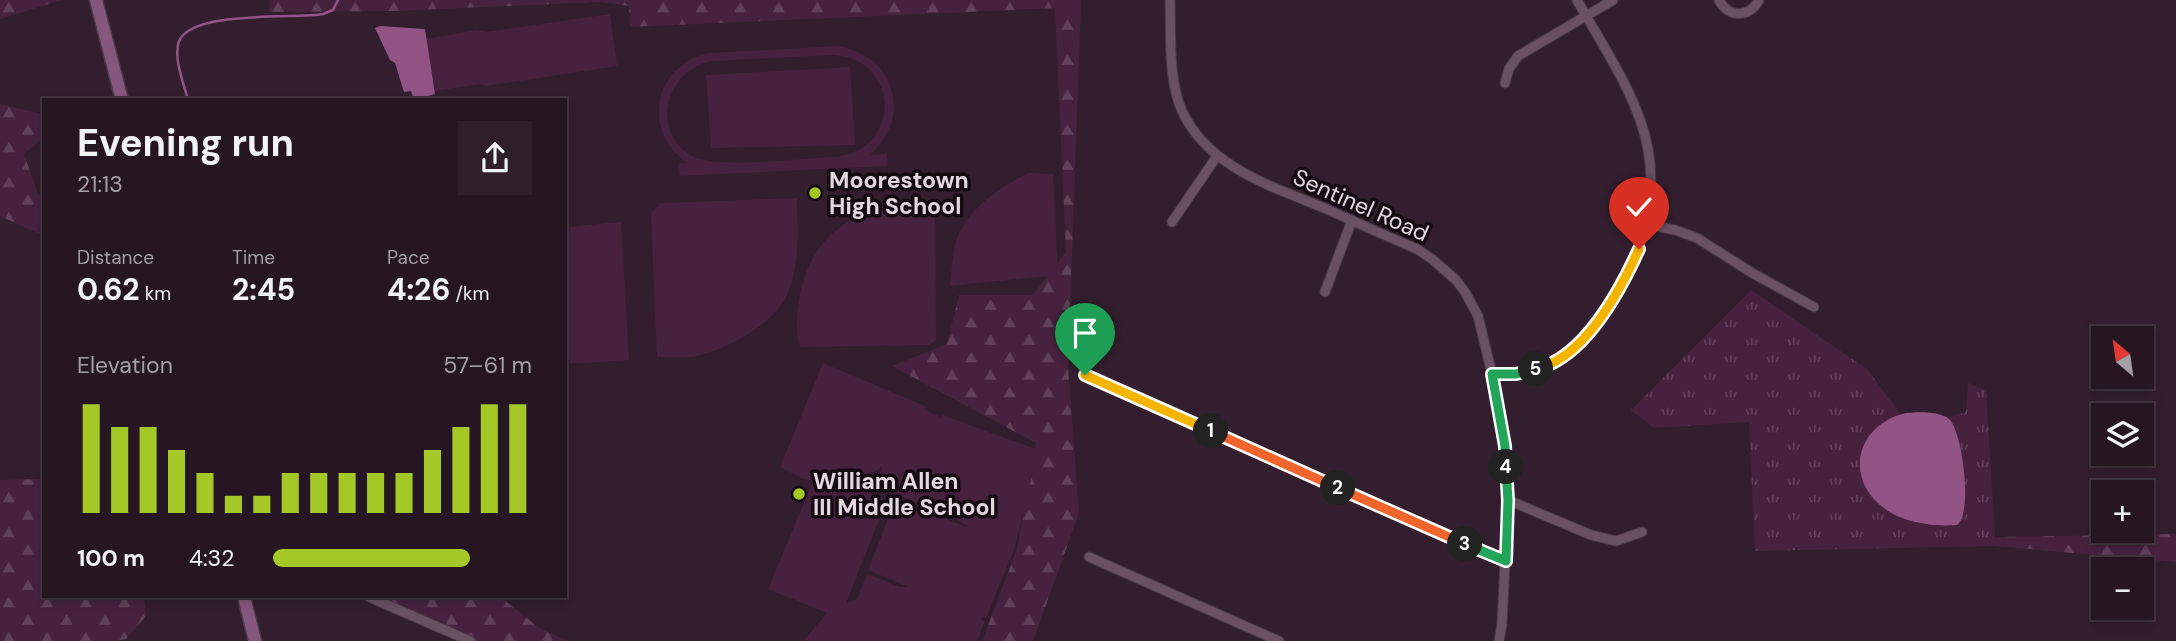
<!DOCTYPE html>
<html lang="en">
<head>
<meta charset="utf-8">
<style>
	:root { --surface:#261622; --page:#2e1f2a; --text:#f1f3f6; --muted:#a49fa5; --line:#423540; --accent:#a4c825 }
	body { margin:0; font-family:"DM Sans",sans-serif; background:var(--page); color:var(--text); height:100vh; display:flex; flex-direction:column; font-size:26px; white-space:nowrap }
	* { box-sizing:border-box; margin:0 }
	p { font-size:23px; color:var(--muted) }
	.icon { flex:none; width:38px; height:38px; fill:none; stroke:currentColor; stroke-width:2; stroke-linecap:round; stroke-linejoin:round }
	.map { position:relative; flex:1; overflow:hidden }
	.side { position:absolute; left:42px; top:98px; width:525px; height:500px; display:flex; flex-direction:column; background:var(--surface); border-radius:0px; box-shadow:0 4px 10px #0003,0 0 0 2px var(--line) }
	.side>* { flex:none }
	.needle { width:46px; rotate:331deg }
	.controls { position:absolute; left:2091px; top:326px; display:grid; gap:14px }
	.controls a { display:grid; place-items:center; width:63px; height:63px; border-radius:0px; background:var(--surface); box-shadow:0 4px 10px #0003,0 0 0 2px var(--line); font-size:35px }
	.pin { position:absolute; display:grid; place-items:center; width:60px; height:60px; color:#fff; margin:-72px -30px; border-radius:50% 50% 50% 0; rotate:-45deg; box-shadow:0 0 7px #0007 }
	.pin .icon { rotate:45deg }
	.km { position:absolute; width:35px; height:35px; margin:-18px; border-radius:50%; background:#222; color:#fff; font-size:19px; line-height:35px; text-align:center }
	.round { display:grid; place-items:center; flex:none; width:74px; height:74px; border-radius:0px; background:var(--page) }
	.head { display:flex; align-items:center; justify-content:space-between; height:119px; padding:0 35px }
	h1 { font-size:38px; font-weight:700; line-height:52px }
	.metrics { display:grid; grid-template-columns:repeat(3,1fr); gap:10px; height:119px; padding:7px 35px }
	.metrics div { display:grid; align-content:center }
	.metrics b { font-size:30px; font-weight:700 }
	.metrics small { font-size:19px; font-weight:400 }
	.metrics p { font-size:19px }
	.chart { height:196px; padding:14px 35px }
	.chart p { display:flex; justify-content:space-between }
	.chart svg { width:100%; height:126px; margin-top:7px; stroke:var(--accent); stroke-width:6 }
	ul { padding:0 35px; list-style:none; font-size:23px }
	li { display:grid; grid-template-columns:112px 84px 1fr; align-items:center; height:52px }
	li i { height:18px; border-radius:9px; background:var(--accent) }
	.map>svg:first-child { display:block }
</style>
</head>
<body>
<div class="map">
<svg width="2176" height="641" viewBox="0 0 2176 641">
	<defs>
		<pattern id="grass-tufts" width="24" height="20" patternUnits="userSpaceOnUse" patternTransform="scale(1.75)"><rect width="24" height="20" fill="#46223f"/><path d="M3 7l-1-3M5 7V3M7 7l1-3M15 17l-1-3M17 17v-4M19 17l1-3" fill="none" stroke="#61415a"/></pattern>
		<pattern id="forest-firs" width="22" height="20" patternUnits="userSpaceOnUse" patternTransform="scale(1.75)"><rect width="22" height="20" fill="#46223f"/><path d="M5 1l3.5 6h-7zM16 11l3.5 6h-7z" fill="#61415a"/></pattern>
	</defs>
	<rect width="100%" height="100%" fill="#321e2e"/>
	<path fill="url(#grass-tufts)" d="M 1751,290 L 1867,369 L 1904,419 L 1937,421 L 1966,412 L 1968,383 L 1986,390 L 1995,537 L 1993,546 L 1755,551 L 1749,422 L 1654,428 L 1631,410 Z"/>
	<path fill="url(#forest-firs)" d="M 0,0 L 62,0 L 0,19 Z
		M 270,0 L 1081,0 L 1068,367 L 1079,513 L 1033,641 L 982,641 L 1017,549 L 1036,443 L 892,366 L 947,344 L 959,295 L 1033,295 L 1066,252 L 1055,8 L 630,27 L 629,6 L 600,2 L 393,11 L 269,12 Z
		M 0,104 L 43,114 L 44,137 L 24,154 L 38,195 L 44,194 L 44,236 L 0,216 Z
		M 44,479 L 44,597 L 144,597 L 146,616 L 126,639 L 116,641 L 0,641 L 0,480 Z
		M 2176,534 L 2176,562 L 1993,546 L 1995,537 Z
		M 364,597 L 501,597 L 539,628 L 568,641 L 471,641 Z"/>
	<path fill="#46223f" fill-rule="evenodd" d="M 610,14 L 617,66 L 486,86 L 480,84 L 435,91 L 426,39 L 476,30 L 486,32 Z
		M 839,46 C 895,56 913,117 870,155 L 887,154 L 888,166 L 680,176 L 679,164 L 687,163 C 641,131 653,65 709,53 ZM 831,55 C 898,56 905,147 837,157 C 806,158 722,168 697,158 C 648,138 664,66 715,61 Z
		M 850,67 L 855,145 L 711,148 L 706,75 Z
		M 1028,173 L 1053,174 L 1058,275 L 950,286 C 952,270 952,250 958,236 C 972,205 1000,188 1028,173 Z
		M 797,198 C 798,230 800,265 787,295 C 774,325 721,353 690,357 C 679,358 668,357 657,357 L 651,213 L 660,203 Z
		M 917,203 L 935,205 L 936,340 L 929,345 L 800,347 C 795,328 797,313 800,294 C 814,230 856,209 917,203 Z
		M 621,222 L 629,360 L 565,364 L 565,227 Z
		M 823,363 L 925,406 L 924,410 L 941,417 L 943,415 L 1038,450 L 1015,547 L 986,618 L 982,617 L 981,620 L 985,621 L 977,641 L 803,641 L 827,613 L 768,589 L 813,481 L 801,478 L 780,467 ZM 882,467 L 875,485 L 958,520 L 969,528 L 896,499 L 868,570 L 908,587 L 900,587 L 867,574 L 857,599 L 846,603 L 887,500 L 842,482 L 861,480 Z"/>
	<path fill="#915485" d="M 380,26 L 425,29 L 435,94 L 414,100 L 411,91 L 404,92 L 395,63 L 390,60 L 375,28 Z
		M 1906,413 C 1918,412 1939,411 1949,419 C 1963,432 1973,514 1957,525 C 1936,527 1906,523 1888,511 C 1843,482 1854,425 1906,413 Z"/>
	<g fill="none" stroke-linecap="round" stroke-linejoin="round">
		<path stroke="#915485" stroke-width="2.5" d="M 188,100 C 184,84 173,58 179,41 C 192,10 294,19 323,14 L 333,10 L 338,0"/>
		<defs>
			<path id="minor" d="M 1170,0 C 1171,34 1168,80 1182,111 C 1208,167 1271,186 1324,208 C 1355,222 1386,236 1417,249 L 1432,259 L 1456,280 L 1465,292 L 1478,316 L 1492,374 L 1505,446 L 1508,500 L 1502,624 L 1499,641
				M 1719,0 C 1729,18 1749,18 1759,0
				M 1505,83 L 1509,69 L 1518,56 L 1613,0
				M 1172,222 L 1217,156
				M 1646,224 L 1675,230 L 1697,238 L 1754,274 L 1814,307
				M 1325,292 L 1352,220
				M 1492,374 C 1511,374 1531,374 1549,365 C 1566,358 1580,341 1592,326 C 1632,276 1660,215 1648,149 C 1639,98 1602,45 1577,0
				M 1085,375 L 1506,561
				M 1508,500 L 1591,535 L 1616,541 L 1642,532
				M 1089,557 L 1279,641
				M 369,597 L 470,641"/>
			<path id="secondary" d="M 96,0 L 122,100
				M 244,597 L 255,641"/>
		</defs>
		<use href="#minor" stroke="#4a3947" stroke-width="11"/>
		<use href="#secondary" stroke="#4a3947" stroke-width="15"/>
		<use href="#minor" stroke="#695163" stroke-width="9"/>
		<use href="#secondary" stroke="#85577c" stroke-width="12"/>
	</g>
	<g fill="none" stroke-linecap="round" stroke-linejoin="round">
		<defs>
			<path id="split-1" d="M 1085,375 L 1211,431"/>
			<path id="split-2" d="M 1211,431 L 1338,488"/>
			<path id="split-3" d="M 1338,488 L 1465,544"/>
			<path id="split-4" d="M 1465,544 L 1506,561 L 1508,500 L 1506,467"/>
			<path id="split-5" d="M 1506,467 L 1505,446 L 1492,374 L 1516,374 L 1536,369"/>
			<path id="split-6" d="M 1536,369 C 1584,358 1620,291 1639,249"/>
		</defs>
		<use href="#split-1" stroke="#fff" stroke-width="14"/>
		<use href="#split-2" stroke="#fff" stroke-width="14"/>
		<use href="#split-3" stroke="#fff" stroke-width="14"/>
		<use href="#split-4" stroke="#fff" stroke-width="14"/>
		<use href="#split-5" stroke="#fff" stroke-width="14"/>
		<use href="#split-6" stroke="#fff" stroke-width="14"/>
		<use href="#split-1" stroke="#f5b400" stroke-width="9"/>
		<use href="#split-2" stroke="#f0652b" stroke-width="9"/>
		<use href="#split-3" stroke="#f0652b" stroke-width="9"/>
		<use href="#split-4" stroke="#22a559" stroke-width="9"/>
		<use href="#split-5" stroke="#22a559" stroke-width="9"/>
		<use href="#split-6" stroke="#f5b400" stroke-width="9"/>
	</g>
	<g fill="#a4c825" stroke="#140b13" stroke-width="2.5">
		<circle cx="815" cy="193" r="7"/>
		<circle cx="799" cy="494" r="7"/>
	</g>
	<g text-anchor="middle" stroke-width="7" stroke-linejoin="round" paint-order="stroke">
		<g font-size="23" font-weight="bold" fill="#e5d7e1" stroke="#140b13" text-anchor="start">
			<text x="829" y="188">Moorestown<tspan x="829" dy="26">High School</tspan></text>
			<text x="813" y="489">William Allen<tspan x="813" dy="26">III Middle School</tspan></text>
		</g>
		<g font-size="23" fill="#e5d7e1" stroke="#140b13">
			<text transform="translate(1361 205) rotate(24)" y="8">Sentinel Road</text>
		</g>
	</g>
</svg>
<div class="controls">
<a><svg class="needle" viewBox="-14 -14 28 28"><path d="M0-13l5 13h-10z" fill="#e53935"/><path d="M0 13l5-13h-10z" fill="#a49fa5"/></svg></a>
<a><svg class="icon" aria-label="layers" viewBox="0 0 24 24"><path d="M12 4l9 5-9 5-9-5zM3 14l9 5 9-5"/></svg></a>
<a>+</a>
<a>−</a>
</div>
<div class="pin" style="left:1085px;top:375px;background:#1e9e55"><svg class="icon" aria-label="arrive" viewBox="0 0 24 24"><path d="M6 21V4h12l-3 4 3 4H6"/></svg></div>
<div class="pin" style="left:1639px;top:249px;background:#d93025"><svg class="icon" aria-label="check" viewBox="0 0 24 24"><path d="M5 12l5 5 9-10"/></svg></div>
<b class="km" style="left:1211px;top:431px">1</b>
<b class="km" style="left:1338px;top:488px">2</b>
<b class="km" style="left:1465px;top:544px">3</b>
<b class="km" style="left:1506px;top:467px">4</b>
<b class="km" style="left:1536px;top:369px">5</b>
<section class="side">
<div class="head"><div><h1>Evening run</h1><p>21:13</p></div><a class="round"><svg class="icon" aria-label="share" viewBox="0 0 24 24"><path d="M12 15V3M7 8l5-5 5 5M5 13v7h14v-7"/></svg></a></div>
<div class="metrics">
<div><p>Distance</p><b>0.62<small> km</small></b></div>
<div><p>Time</p><b>2:45</b></div>
<div><p>Pace</p><b>4:26<small> /km</small></b></div>
</div>
<div class="chart"><p><span>Elevation</span>57–61 m</p>
<svg viewBox="0 0 160 44" preserveAspectRatio="none"><path d="M5 44V6M15 44V14M25 44V14M35 44V22M45 44V30M55 44V38M65 44V38M75 44V30M85 44V30M95 44V30M105 44V30M115 44V30M125 44V22M135 44V14M145 44V6M155 44V6"/></svg>
</div>
<ul>
<li><b>100 m</b>4:32<i style="width:76%"></i></li>
</ul>
</section>
</div>
</body>
</html>
